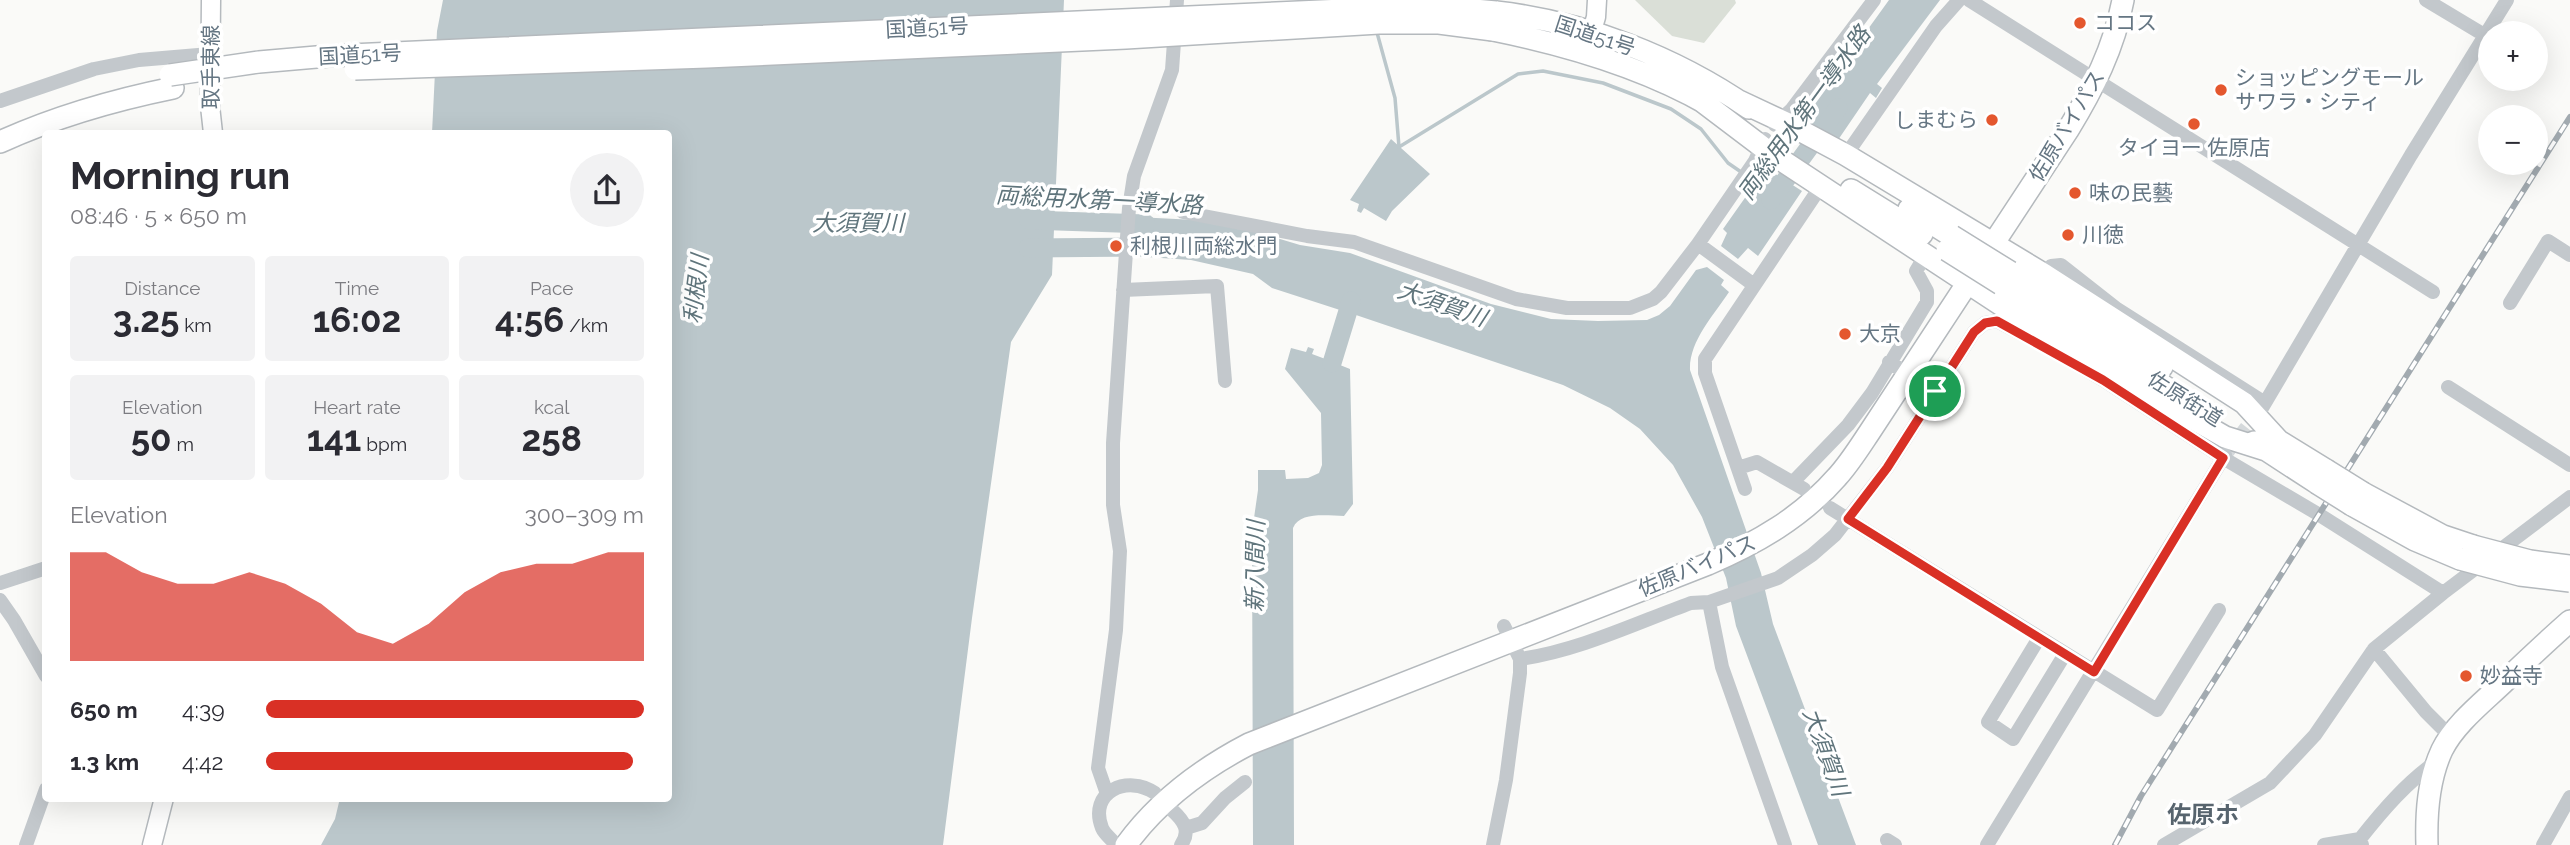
<!DOCTYPE html>
<html lang="en">
<head>
<meta charset="utf-8">
<style>
	:root { --surface:#fff; --page:#f2f2f3; --text:#2b2b33; --muted:#7c7c81; --accent:#d93025 }
	body { margin:0; font-family:Raleway,"Noto Sans JP",sans-serif; background:var(--page); color:var(--text); height:100vh; display:flex; flex-direction:column; font-size:26px; white-space:nowrap }
	* { box-sizing:border-box; margin:0 }
	p { font-size:23px; color:var(--muted) }
	.icon { flex:none; width:38px; height:38px; fill:none; stroke:currentColor; stroke-width:2; stroke-linecap:round; stroke-linejoin:round }
	.map { position:relative; flex:1; overflow:hidden }
	.side { position:absolute; left:42px; top:130px; width:630px; height:672px; display:flex; flex-direction:column; background:var(--surface); border-radius:7px; box-shadow:0 7px 28px #0002 }
	.side>* { flex:none }
	.tools { position:absolute; left:2478px; top:21px; display:grid; gap:14px }
	.tools a { display:grid; place-items:center; width:70px; height:70px; border-radius:50%; background:var(--surface); box-shadow:0 7px 28px #0002; font-size:35px }
	.pin { position:absolute; display:grid; place-items:center; width:60px; height:60px; color:#fff; margin:-30px; border:4px solid #fff; border-radius:50%; box-shadow:0 2px 7px #0007 }
	.round { display:grid; place-items:center; flex:none; width:74px; height:74px; border-radius:37px; background:var(--page) }
	.head { display:flex; align-items:center; justify-content:space-between; height:119px; padding:0 28px }
	h1 { font-size:38px; font-weight:700; line-height:52px }
	.stats { display:grid; grid-template-columns:repeat(3,1fr); gap:10px; height:119px; padding:7px 28px }
	.stats div { display:grid; align-content:center; border-radius:7px; background:var(--page); text-align:center }
	.stats b { font-size:35px; font-weight:700 }
	.stats small { font-size:19px; font-weight:400 }
	.stats p { font-size:19px }
	.chart { height:196px; padding:14px 28px }
	.chart p { display:flex; justify-content:space-between }
	.chart svg { width:100%; height:126px; margin-top:7px; fill:var(--accent); opacity:.7 }
	ul { padding:0 28px; list-style:none; font-size:23px }
	li { display:grid; grid-template-columns:112px 84px 1fr; align-items:center; height:52px }
	li i { height:18px; border-radius:9px; background:var(--accent) }
	.map>svg:first-child { display:block }
</style>
</head>
<body>
<div class="map">
<svg width="2570" height="845" viewBox="0 0 2570 845">
	<rect width="100%" height="100%" fill="#fafaf8"/>
	<path fill="#dadfd7" d="M 1635,0 L 1735,0 L 1736,3 L 1704,43 L 1672,36 Z"/>
	<path fill="#bbc7cb" d="M 443,0 L 1064,0 L 1052,275 L 1011,342 L 972,618 L 943,845 L 321,845 L 335,819 L 340,798 L 668,798 L 668,133 L 432,133 L 437,31 Z
		M 1889,0 L 1940,0 L 1877,84 L 1882,88 L 1876,98 L 1870,93 L 1838,140 L 1803,118 L 1821,88 L 1832,79 Z
		M 1391,139 L 1430,174 L 1392,211 L 1386,221 L 1364,208 L 1361,213 L 1357,211 L 1359,204 L 1350,200 Z
		M 1766,168 L 1802,191 L 1758,256 L 1748,248 L 1738,259 L 1721,246 L 1727,233 L 1723,229 Z
		M 1136,217 L 1196,220 L 1246,229 L 1300,245 L 1350,253 L 1491,304 L 1551,319 L 1598,321 L 1647,320 L 1659,315 L 1670,306 L 1696,270 L 1707,267 L 1724,280 L 1721,285 L 1729,292 C 1714,315 1689,341 1690,370 L 1761,573 L 1773,624 L 1856,845 L 1818,845 L 1736,626 L 1726,578 L 1702,517 L 1673,465 L 1640,429 L 1610,408 L 1563,385 L 1353,314 L 1352,318 L 1342,316 L 1343,311 L 1272,288 L 1253,274 L 1191,260 L 1132,256 Z
		M 1336,337 L 1343,339 L 1335,363 L 1350,369 L 1353,504 L 1344,516 C 1328,516 1300,511 1293,528 L 1294,845 L 1253,845 L 1252,532 L 1258,490 L 1258,470 L 1285,470 L 1286,479 L 1308,478 L 1319,473 L 1322,465 L 1321,413 L 1285,369 L 1291,348 L 1306,352 L 1308,347 L 1314,349 L 1312,354 L 1328,360 Z"/>
	<g fill="none" stroke-linecap="round" stroke-linejoin="round">
		<path stroke="#bbc7cb" stroke-width="3.5" d="M 1376,29 L 1395,98 L 1399,147 L 1518,74 L 1543,71 L 1603,83 L 1671,109 L 1701,129 L 1728,163 L 1744,174"/>
		<path stroke="#bbc7cb" stroke-width="19" d="M 1771,200 L 1838,108
			M 1029,220 L 1146,224
			M 1028,248 L 1145,247
			M 1332,363 L 1351,301"/>
		<path stroke="#d5d9db" stroke-width="14" stroke-dasharray="14 7" stroke-linecap="butt" d="M 2225,455 L 2261,409"/>
		<defs>
			<path id="major" d="M 211,0 L 210,106 L 213,133
				M 1588,44 L 1596,17 L 1597,0
				M 152,845 L 164,798"/>
			<path id="highway" d="M 1496,12 C 1585,22 1675,57 1749,108
				M 1493,30 C 1567,45 1643,67 1709,105
				M 1699,99 L 1769,152 L 2047,335 L 2225,437 L 2266,450
				M 1739,101 L 1788,124 L 1846,155 L 2045,275 L 2244,403 L 2278,440
				M 0,142 C 55,117 114,100 173,88
				M 1851,190 L 1922,234
				M 1909,209 L 1952,236
				M 2010,272 L 2162,367
				M 2001,284 L 2167,388
				M 2266,433 L 2326,470
				M 2254,442 L 2317,483
				M 2363,493 L 2443,536 L 2473,546
				M 2352,505 L 2415,540 L 2460,559
				M 1126,845 C 1158,801 1201,769 1249,744 L 1708,564 C 1757,543 1802,517 1837,477 C 1849,464 1859,448 1869,433 L 2068,130 C 2093,89 2114,48 2123,0
				M 2427,845 C 2426,813 2428,780 2442,750 C 2455,724 2482,703 2503,683 C 2525,662 2547,641 2570,621"/>
		</defs>
		<use href="#major" stroke="#b5babe" stroke-width="21"/>
		<use href="#highway" stroke="#b4b9bd" stroke-width="24"/>
		<path stroke="#c3c8cc" stroke-width="14" d="M 1969,0 L 2433,292
			M 2426,0 L 2486,36
			M 0,101 L 94,69 L 139,60 L 210,54
			M 1775,125 L 1792,109 L 1874,0
			M 1846,155 L 1936,26 L 1959,0
			M 1183,212 L 1307,236 L 1354,242 L 1516,299 L 1567,308 L 1630,308 L 1653,299 L 1661,292 L 1698,244 L 1755,161 L 1765,139
			M 1698,244 L 1754,285
			M 2045,275 L 2051,266 L 2061,265 L 2117,309 L 2265,403
			M 1123,290 L 1217,286 L 1225,381
			M 2510,303 L 2548,241 L 2570,255
			M 2042,345 L 2103,380 L 2223,458 L 2318,514 L 2443,593 L 2570,497
			M 1889,362 L 1935,391
			M 2448,387 L 2570,465
			M 2262,408 L 2411,155 L 2507,0
			M 1738,468 L 1757,462 L 1804,489
			M 1793,482 L 1848,425 L 1872,393 L 1927,302 L 1927,291 L 1916,271 L 1925,256
			M 1745,489 L 1705,373 L 1705,359 L 1821,186
			M 1830,508 L 2157,710 L 2219,610
			M 0,583 L 46,568
			M 0,600 L 14,620 L 46,676
			M 2039,638 L 1988,722 L 2013,739 L 2065,654
			M 2374,649 L 2426,712 L 2450,736
			M 1520,659 C 1578,651 1636,623 1691,603 L 1709,602
			M 1107,794 L 1098,768 L 1116,630 L 1120,551 L 1113,505 L 1113,443 L 1129,208 L 1134,176 L 1172,70 L 1177,0
			M 1172,810 C 1184,821 1191,831 1181,845
			M 1186,828 L 1202,823 L 1225,798 L 1245,782
			M 1887,840 L 1895,845
			M 26,845 L 46,789
			M 1116,845 C 1112,839 1105,835 1102,828 C 1088,792 1127,774 1155,793
			M 1493,845 L 1506,780 L 1520,673 L 1520,659 L 1504,626
			M 1785,845 L 1722,667 L 1709,602 L 1778,578 L 1812,555 L 1835,535 L 1887,468 L 1974,332 L 1985,323 L 1997,321 L 2042,345 L 2047,335
			M 1987,845 L 2225,455
			M 2164,845 L 2270,783 L 2315,735 L 2374,649 L 2443,593
			M 2324,845 L 2360,839
			M 2362,845 L 2360,839 C 2383,810 2407,782 2437,761
			M 2543,845 L 2570,797"/>
		<use href="#major" stroke="#fff" stroke-width="18"/>
		<use href="#highway" stroke="#fff" stroke-width="21"/>
		<defs>
			<path id="rail" d="M 2115,845 L 2141,796 L 2570,117"/>
		</defs>
		<use href="#rail" stroke="#a2aab0" stroke-width="6"/>
		<use href="#rail" stroke="#fff" stroke-width="3.5" stroke-dasharray="10" stroke-linecap="butt"/>
		<defs>
			<path id="highway-bridge" d="M 355,69 L 707,57 L 1126,38 L 1379,23 L 1439,23 L 1493,30
				M 170,75 L 259,62 L 328,56 L 1409,7 L 1453,8 L 1496,12
				M 1952,236 L 2010,272
				M 1947,250 L 2001,284
				M 2326,470 L 2363,493
				M 2317,483 L 2352,505
				M 2473,546 L 2530,561 L 2570,566
				M 2460,559 L 2520,575 L 2570,581"/>
		</defs>
		<use href="#highway-bridge" stroke="#b4b9bd" stroke-width="24" stroke-linecap="butt"/>
		<use href="#highway-bridge" stroke="#fff" stroke-width="21"/>
	</g>
	<g fill="none" stroke-linecap="round" stroke-linejoin="round">
		<defs>
			<path id="route" d="M 1997,321 L 2103,380 L 2223,458 L 2094,672 L 1848,519 L 1887,468 L 1974,332 L 1985,323 Z"/>
		</defs>
		<use href="#route" stroke="#fff" stroke-width="14"/>
		<use href="#route" stroke="#d93025" stroke-width="9"/>
	</g>
	<g fill="#e4572e" stroke="#fff" stroke-width="2.5">
		<circle cx="2080" cy="23" r="7"/>
		<circle cx="2221" cy="90" r="7"/>
		<circle cx="1992" cy="120" r="7"/>
		<circle cx="2194" cy="124" r="7"/>
		<circle cx="2075" cy="193" r="7"/>
		<circle cx="2068" cy="235" r="7"/>
		<circle cx="1116" cy="246" r="7"/>
		<circle cx="1845" cy="334" r="7"/>
		<circle cx="2466" cy="676" r="7"/>
	</g>
	<g text-anchor="middle" stroke-width="7" stroke-linejoin="round" paint-order="stroke">
		<g font-size="21" fill="#657683" stroke="#fff" text-anchor="start">
			<text x="2094" y="30">ココス</text>
			<text x="2235" y="85">ショッピングモール<tspan x="2235" dy="24">サワラ・シティ</tspan></text>
			<text x="1978" y="127" text-anchor="end">しまむら</text>
			<text x="2194" y="155" text-anchor="middle">タイヨー 佐原店</text>
			<text x="2089" y="200">味の民藝</text>
			<text x="2082" y="242">川徳</text>
			<text x="1130" y="253">利根川両総水門</text>
			<text x="1859" y="341">大京</text>
			<text x="2480" y="683">妙益寺</text>
		</g>
		<g font-size="21" fill="#657683" stroke="#fff">
			<text transform="translate(927 28) rotate(-3)" y="7">国道51号</text>
			<text transform="translate(1595 36) rotate(18)" y="7">国道51号</text>
			<text transform="translate(360 55) rotate(-3)" y="7">国道51号</text>
			<text transform="translate(211 67) rotate(-90)" y="7">取手東線</text>
			<text transform="translate(2067 126) rotate(-59)" y="7">佐原バイパス</text>
			<text transform="translate(2185 399) rotate(32)" y="7">佐原街道</text>
			<text transform="translate(1697 566) rotate(-23)" y="7">佐原バイパス</text>
		</g>
		<g font-size="23" font-style="italic" fill="#60757c" stroke="#fff">
			<text transform="translate(1804 113) rotate(-54)" y="8">両総用水第一導水路</text>
			<text transform="translate(1099 200) rotate(3)" y="8">両総用水第一導水路</text>
			<text x="858" y="231">大須賀川</text>
			<text transform="translate(696 289) rotate(-83)" y="8">利根川</text>
			<text transform="translate(1442 304) rotate(19)" y="8">大須賀川</text>
			<text transform="translate(1255 566) rotate(-89)" y="8">新八間川</text>
			<text transform="translate(1826 752) rotate(70)" y="8">大須賀川</text>
		</g>
		<g font-size="24" font-weight="bold" fill="#57646e" stroke="#fff">
			<text x="2203" y="823">佐原ホ</text>
		</g>
	</g>
</svg>
<div class="tools">
<a>+</a>
<a>−</a>
</div>
<div class="pin" style="left:1935px;top:391px;background:#1e9e55"><svg class="icon" aria-label="arrive" viewBox="0 0 24 24"><path d="M6 21V4h12l-3 4 3 4H6"/></svg></div>
<section class="side">
<div class="head"><div><h1>Morning run</h1><p>08:46 · 5 × 650 m</p></div><a class="round"><svg class="icon" aria-label="share" viewBox="0 0 24 24"><path d="M12 15V3M7 8l5-5 5 5M5 13v7h14v-7"/></svg></a></div>
<div class="stats">
<div><p>Distance</p><b>3.25<small> km</small></b></div>
<div><p>Time</p><b>16:02</b></div>
<div><p>Pace</p><b>4:56<small> /km</small></b></div>
</div>
<div class="stats">
<div><p>Elevation</p><b>50<small> m</small></b></div>
<div><p>Heart rate</p><b>141<small> bpm</small></b></div>
<div><p>kcal</p><b>258</b></div>
</div>
<div class="chart"><p><span>Elevation</span>300–309 m</p>
<svg viewBox="0 0 160 44" preserveAspectRatio="none"><path d="M0 44V6L10 6L20 13L30 17L40 17L50 13L60 17L70 24L80 34L90 38L100 31L110 20L120 13L130 10L140 10L150 6L160 6V44z"/></svg>
</div>
<ul>
<li><b>650 m</b>4:39<i style="width:100%"></i></li>
<li><b>1.3 km</b>4:42<i style="width:97%"></i></li>
</ul>
</section>
</div>
</body>
</html>
